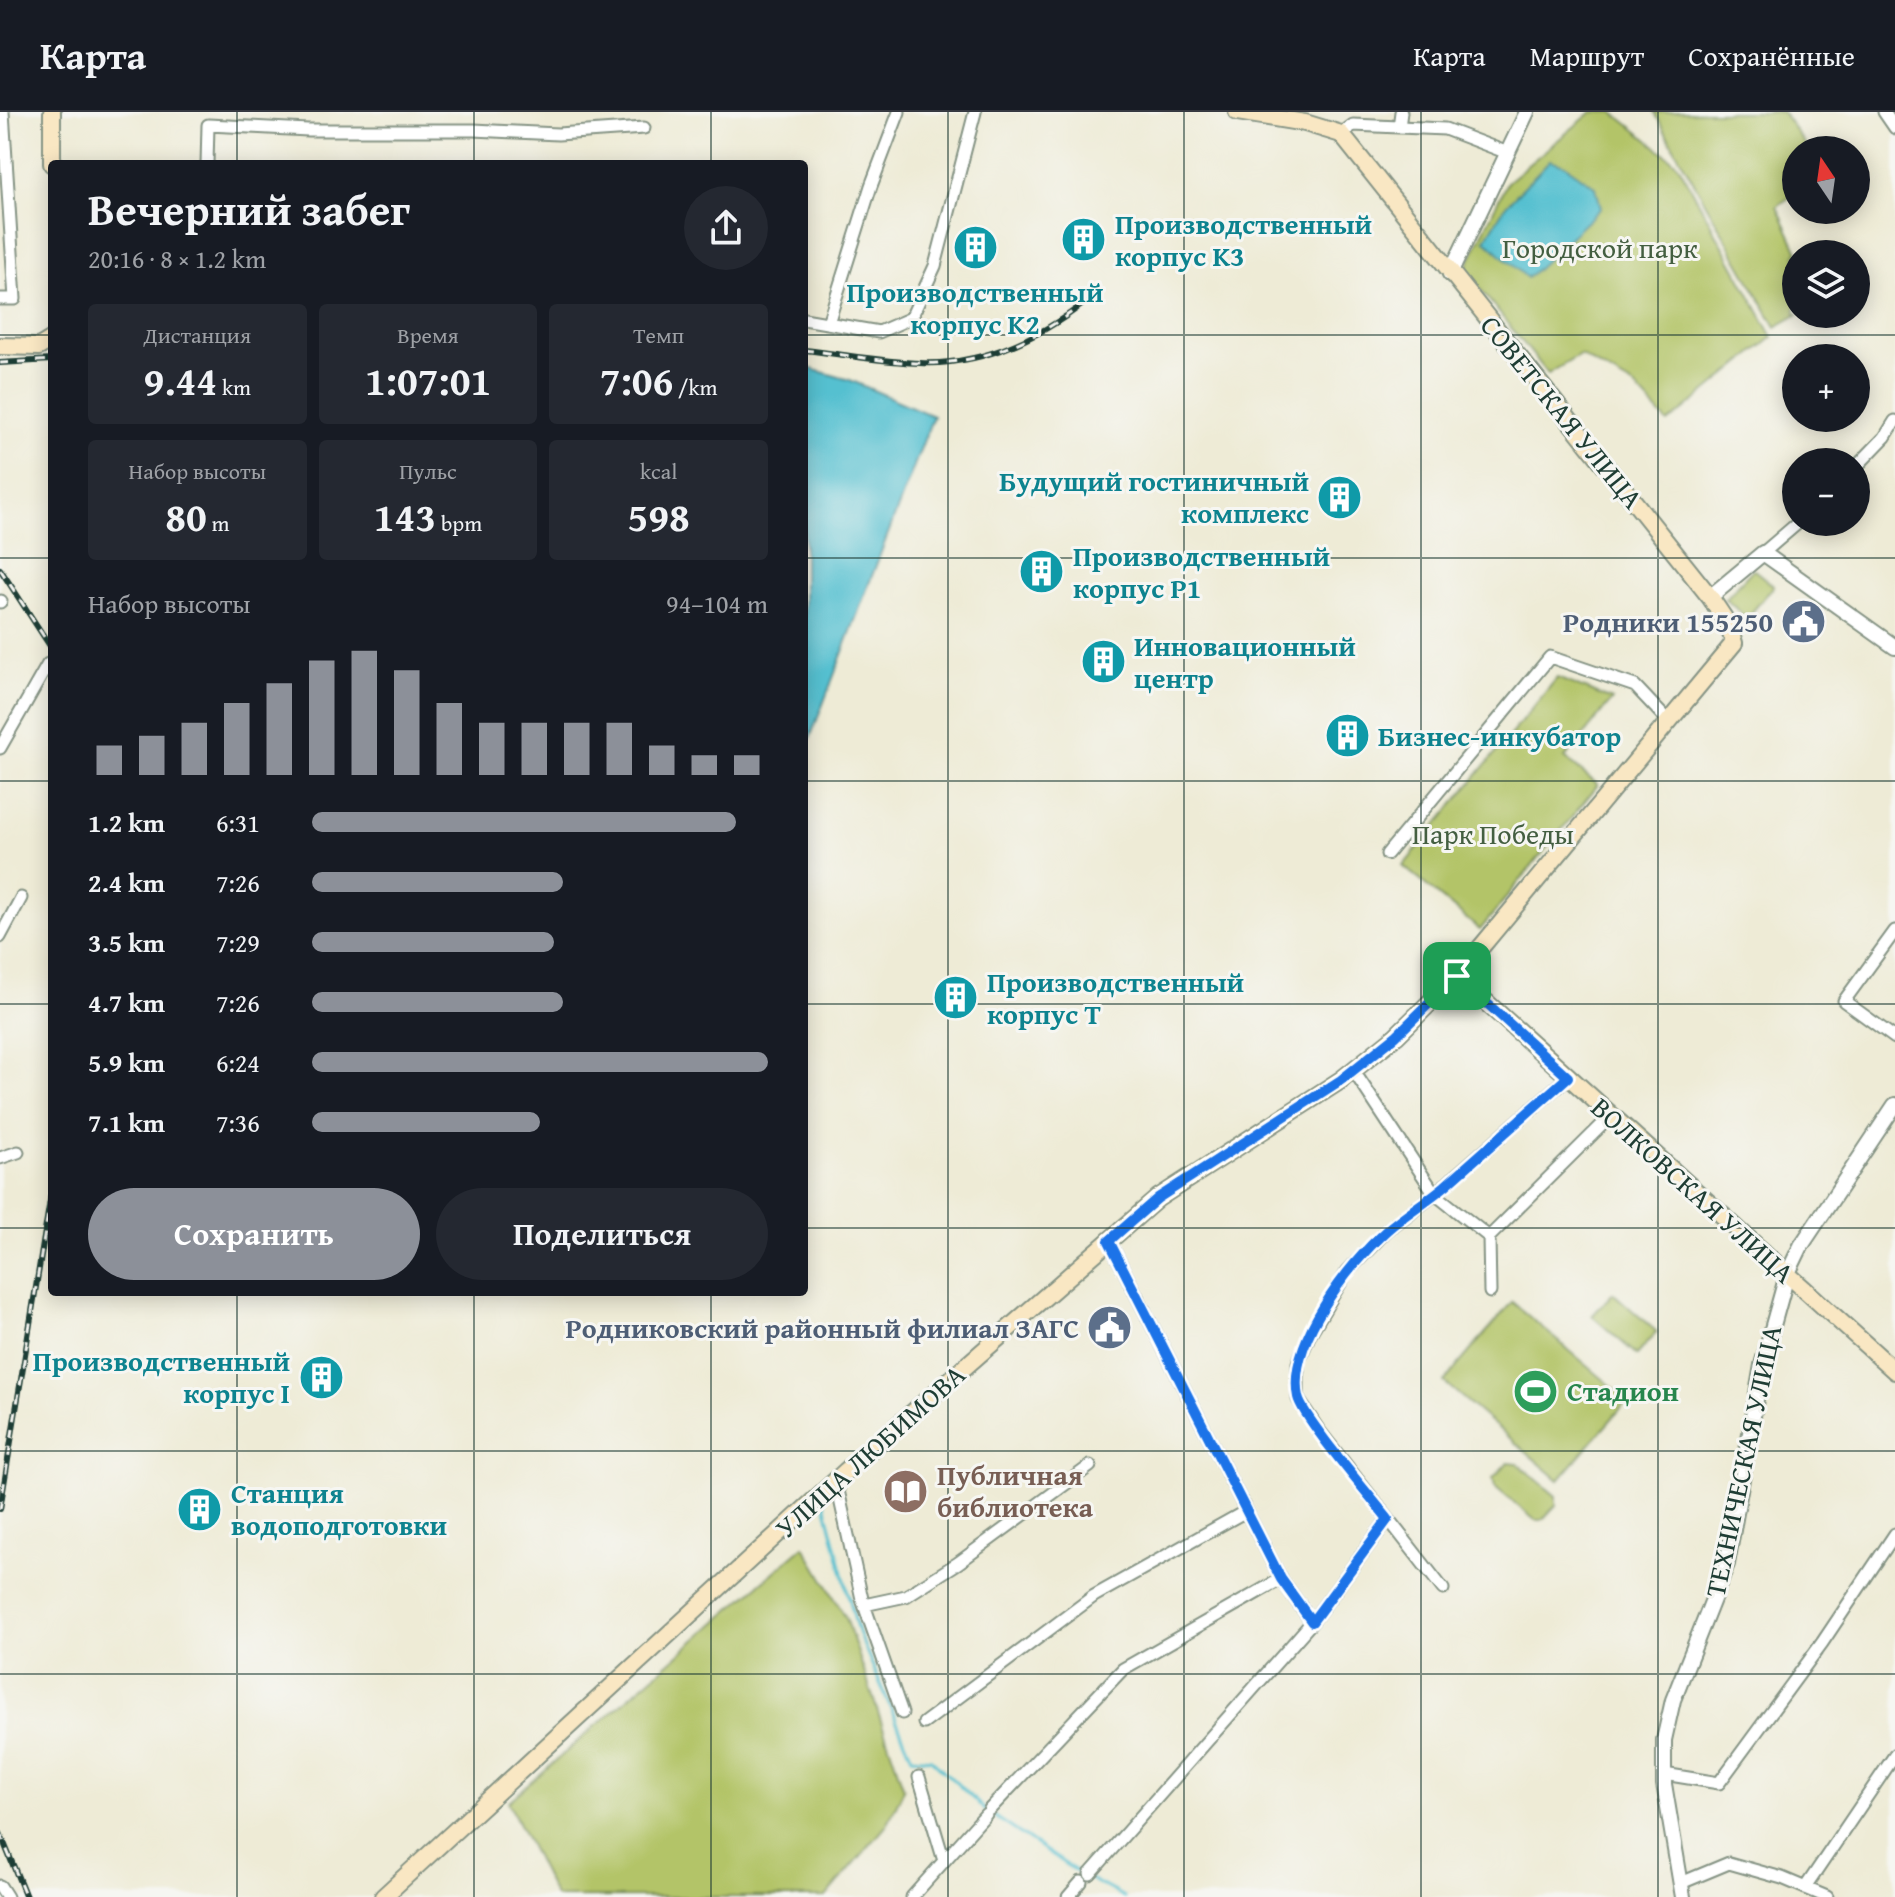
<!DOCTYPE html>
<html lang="ru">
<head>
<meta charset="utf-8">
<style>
	:root { --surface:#171b24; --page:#242831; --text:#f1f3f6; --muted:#9ea1a6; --line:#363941; --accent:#8c9099 }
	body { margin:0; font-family:"Gentium Book Plus",serif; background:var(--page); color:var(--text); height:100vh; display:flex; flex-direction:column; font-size:30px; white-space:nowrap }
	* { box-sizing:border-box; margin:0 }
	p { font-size:26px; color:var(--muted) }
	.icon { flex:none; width:44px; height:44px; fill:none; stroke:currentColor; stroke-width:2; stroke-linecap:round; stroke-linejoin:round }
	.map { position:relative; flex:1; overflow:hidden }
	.side { position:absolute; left:48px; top:48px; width:760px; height:1136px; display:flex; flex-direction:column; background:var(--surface); border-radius:8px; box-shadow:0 4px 20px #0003 }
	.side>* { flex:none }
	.needle { width:52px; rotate:347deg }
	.controls { position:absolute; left:1782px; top:24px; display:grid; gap:16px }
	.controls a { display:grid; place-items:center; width:88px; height:88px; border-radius:50%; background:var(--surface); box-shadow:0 4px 20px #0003; font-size:40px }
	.pin { position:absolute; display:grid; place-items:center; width:68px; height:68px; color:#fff; margin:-34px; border-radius:16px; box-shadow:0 4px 12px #0006 }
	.round { display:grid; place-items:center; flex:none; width:84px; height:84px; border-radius:42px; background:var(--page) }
	.headline { display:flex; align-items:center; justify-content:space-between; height:136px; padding:0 40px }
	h1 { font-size:44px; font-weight:800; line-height:60px }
	.stats { display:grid; grid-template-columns:repeat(3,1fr); gap:12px; height:136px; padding:8px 40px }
	.stats div { display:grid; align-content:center; border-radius:8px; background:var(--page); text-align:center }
	.stats b { font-size:40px; font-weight:800 }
	.stats small { font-size:22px; font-weight:400 }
	.stats p { font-size:22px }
	.chart { height:224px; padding:16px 40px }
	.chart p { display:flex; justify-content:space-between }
	.chart svg { width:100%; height:144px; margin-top:8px; stroke:var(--accent); stroke-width:6 }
	.primary-button { display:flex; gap:16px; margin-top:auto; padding:16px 40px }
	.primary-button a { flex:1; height:92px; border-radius:48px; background:var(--accent); color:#fff; font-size:32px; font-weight:800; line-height:92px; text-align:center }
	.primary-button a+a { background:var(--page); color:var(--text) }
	ul { padding:0 40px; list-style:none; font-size:26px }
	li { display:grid; grid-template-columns:128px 96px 1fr; align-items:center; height:60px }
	li i { height:20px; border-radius:10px; background:var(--accent) }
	header { display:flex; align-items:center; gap:48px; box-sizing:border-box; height:112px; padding:0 40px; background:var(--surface); border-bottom:2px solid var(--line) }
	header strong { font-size:38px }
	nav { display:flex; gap:44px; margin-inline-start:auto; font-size:28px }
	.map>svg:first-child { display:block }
</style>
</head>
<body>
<header>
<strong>Карта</strong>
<nav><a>Карта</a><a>Маршрут</a><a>Сохранённые</a></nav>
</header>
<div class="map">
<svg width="1895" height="1785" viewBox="0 0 1895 1785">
	<rect width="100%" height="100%" fill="#f6f6f2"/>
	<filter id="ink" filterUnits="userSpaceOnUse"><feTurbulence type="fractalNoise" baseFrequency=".0125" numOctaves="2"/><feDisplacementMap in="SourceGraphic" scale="16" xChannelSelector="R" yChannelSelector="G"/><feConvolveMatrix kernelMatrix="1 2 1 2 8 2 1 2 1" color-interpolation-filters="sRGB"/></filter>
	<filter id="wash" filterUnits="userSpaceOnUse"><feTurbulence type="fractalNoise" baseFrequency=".006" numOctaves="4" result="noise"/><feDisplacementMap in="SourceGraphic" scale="32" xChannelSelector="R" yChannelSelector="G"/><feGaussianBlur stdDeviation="1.8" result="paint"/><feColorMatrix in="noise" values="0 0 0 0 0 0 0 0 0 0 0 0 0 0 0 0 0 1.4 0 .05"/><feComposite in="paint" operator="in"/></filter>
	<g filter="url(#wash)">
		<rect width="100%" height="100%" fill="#eeebd6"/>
		<path fill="#b3c467" stroke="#69804e" stroke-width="2" d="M 1592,0 L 1613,0 L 1678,52 L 1773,225 L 1668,311 L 1636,276 L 1580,243 L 1548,262 L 1465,158 L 1507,70 Z
			M 1654,0 L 1782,0 L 1809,38 L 1796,38 L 1796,81 L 1777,94 L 1799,142 L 1796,142 L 1796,202 L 1799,202 L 1776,215 Z
			M 1753,457 L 1774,474 L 1747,506 L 1725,487 Z
			M 1557,566 L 1612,588 L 1565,646 L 1598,673 L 1480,818 L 1403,754 Z
			M 1613,1181 L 1657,1220 L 1637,1243 L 1592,1204 Z
			M 1512,1190 L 1628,1288 L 1559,1368 L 1444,1270 Z
			M 1508,1350 L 1517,1351 L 1556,1384 L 1556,1393 L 1542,1408 L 1535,1408 L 1495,1375 L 1493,1366 Z
			M 804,1434 L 846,1506 L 904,1677 L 887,1713 L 826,1785 L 555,1785 L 508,1690 Z"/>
		<path fill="#55c0d0" stroke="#3a7e82" stroke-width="2" d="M 1550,48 L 1565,53 L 1596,75 L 1601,96 L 1527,166 L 1485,128 L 1506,93 Z
			M 804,255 L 850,268 L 933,304 L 804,642 Z"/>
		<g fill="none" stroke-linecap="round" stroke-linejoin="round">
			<path stroke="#55c0d0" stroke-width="3" d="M 824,1388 L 858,1520 L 912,1645 L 931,1647 L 985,1698 L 1077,1760 L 1124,1785"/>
		</g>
	</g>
	<g filter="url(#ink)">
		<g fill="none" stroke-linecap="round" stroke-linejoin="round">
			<defs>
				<path id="minor" d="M 1884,0 L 1895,16
					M 1399,15 L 1401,0
					M 1341,22 L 1353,13 L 1445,17 L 1508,41
					M 207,52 L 208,13 L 308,18 L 474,18 L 558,22 L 644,16
					M 0,187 L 15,187 L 3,0
					M 804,207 L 879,220 L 911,206 L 935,154 L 975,0
					M 828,211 L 871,74 L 899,0
					M 1856,355 L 1885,325 L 1895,309
					M 1763,441 L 1799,410
					M 0,490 L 1,489
					M 0,636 L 48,552
					M 1387,742 L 1550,545 L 1635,574 L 1669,610
					M 1895,819 L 1844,889 L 1895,926
					M 0,825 L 21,786
					M 1353,958 L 1435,1082 L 1489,1125
					M 0,1046 L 18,1040
					M 1109,1129 L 1281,1467 L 1312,1510
					M 1490,1180 L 1489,1125 L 1611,1004
					M 836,1369 L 862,1487 L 902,1601
					M 1443,1477 L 1318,1317 L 1298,1287 L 1298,1251 L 1310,1222 L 1347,1160 L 1387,1118 L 1435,1082 L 1568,965
					M 864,1493 L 906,1484 L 958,1451 L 1090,1354
					M 924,1611 L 1094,1484 L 1246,1399
					M 1664,1662 L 1719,1671 L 1822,1531 L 1895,1422
					M 919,1665 L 944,1749
					M 990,1697 L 1123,1557 L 1281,1467
					M 1090,1762 L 1312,1510 L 1388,1407
					M 1681,1771 L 1729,1751 L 1782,1766 L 1827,1785
					M 0,1774 L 7,1785
					M 1805,1776 L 1895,1643
					M 912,1785 L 986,1702
					M 1068,1785 L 1081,1770"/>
				<path id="tertiary" d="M 1450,162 L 1527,0
					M 1710,485 L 1763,441 L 1895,535
					M 1683,1785 L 1664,1672 L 1664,1628 L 1673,1588 L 1727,1452 L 1762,1253 L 1787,1163 L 1801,1134 L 1895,993"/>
				<path id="secondary" d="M 52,0 L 52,52
					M 0,234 L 39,235 L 52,227
					M 1457,864 L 1895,1259
					M 383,1785 L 846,1359 L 1158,1086 L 1341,968 L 1396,924 L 1457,864 L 1734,531 L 1728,512 L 1710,485 L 1341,22 L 1305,11 L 1237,0"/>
			</defs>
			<use href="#minor" stroke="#869485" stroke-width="15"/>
			<use href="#tertiary" stroke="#869485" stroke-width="18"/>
			<use href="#secondary" stroke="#869485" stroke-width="20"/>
			<use href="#minor" stroke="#fff" stroke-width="11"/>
			<use href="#tertiary" stroke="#fff" stroke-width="14"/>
			<use href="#secondary" stroke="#f9e7c3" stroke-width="16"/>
			<defs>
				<path id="rail" d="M 804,238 C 842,242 882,250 920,251 C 987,254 1049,221 1098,180
					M 0,251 L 52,248
					M 0,457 L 52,537
					M 0,1397 L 52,1076
					M 0,1721 L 26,1785"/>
			</defs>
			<use href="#rail" stroke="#1f3d34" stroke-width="6"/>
			<use href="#rail" stroke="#f6f6f2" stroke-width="3" stroke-dasharray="9" stroke-linecap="butt"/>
		</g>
	</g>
	<g fill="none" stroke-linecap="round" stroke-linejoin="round" filter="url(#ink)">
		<defs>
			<path id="route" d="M 1457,864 L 1568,965 C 1527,1001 1486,1038 1445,1074 C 1426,1090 1405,1102 1387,1118 C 1349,1152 1287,1231 1298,1285 C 1302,1305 1371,1385 1388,1407 L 1312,1510 L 1281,1467 L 1109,1129 L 1158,1086 L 1341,968 L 1396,924 Z"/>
		</defs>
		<use href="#route" stroke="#fff" stroke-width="16"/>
		<use href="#route" stroke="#1a73e8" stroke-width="10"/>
	</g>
	<path fill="none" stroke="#1f3d34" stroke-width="2" stroke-opacity="0.55" d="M 237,0 L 237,52M 474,0 L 474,52M 711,0 L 711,52M 948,0 L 948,1785M 1184,0 L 1184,1785M 1421,0 L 1421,1785M 1658,0 L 1658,1785M 0,223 L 52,223M 804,223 L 1895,223M 0,446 L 52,446M 804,446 L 1895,446M 0,669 L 52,669M 804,669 L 1895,669M 0,892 L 52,892M 804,892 L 1895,892M 0,1116 L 52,1116M 804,1116 L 1895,1116M 237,1180 L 237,1785M 474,1180 L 474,1785M 711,1180 L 711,1785M 0,1339 L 1895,1339M 0,1562 L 1895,1562"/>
	<defs>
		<symbol id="building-disc" viewBox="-11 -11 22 22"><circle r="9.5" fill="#0f9aa8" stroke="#f6f6f2"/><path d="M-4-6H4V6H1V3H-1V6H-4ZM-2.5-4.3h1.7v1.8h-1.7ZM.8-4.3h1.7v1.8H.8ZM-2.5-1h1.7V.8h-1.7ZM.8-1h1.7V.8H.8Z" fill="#fff"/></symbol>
		<symbol id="civic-disc" viewBox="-11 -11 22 22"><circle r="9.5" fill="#5c6f8a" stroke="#f6f6f2"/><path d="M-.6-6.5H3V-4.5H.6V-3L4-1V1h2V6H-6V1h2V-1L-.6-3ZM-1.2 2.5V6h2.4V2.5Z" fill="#fff"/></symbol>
		<symbol id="stadium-disc" viewBox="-11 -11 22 22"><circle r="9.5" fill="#2e9e5b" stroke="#f6f6f2"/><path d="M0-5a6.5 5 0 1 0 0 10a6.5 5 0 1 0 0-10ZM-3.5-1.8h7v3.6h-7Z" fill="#fff"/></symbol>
		<symbol id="library-disc" viewBox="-11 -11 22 22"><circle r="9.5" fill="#8d6e63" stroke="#f6f6f2"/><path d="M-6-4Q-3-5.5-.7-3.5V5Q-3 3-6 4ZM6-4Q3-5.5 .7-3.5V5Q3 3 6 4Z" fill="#fff"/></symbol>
	</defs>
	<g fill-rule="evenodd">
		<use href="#building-disc" x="1058" y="102" width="51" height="51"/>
		<use href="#building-disc" x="950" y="110" width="51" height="51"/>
		<use href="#building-disc" x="1314" y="360" width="51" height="51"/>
		<use href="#building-disc" x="1016" y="434" width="51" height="51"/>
		<use href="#civic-disc" x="1778" y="484" width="51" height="51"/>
		<use href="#building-disc" x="1078" y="524" width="51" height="51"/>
		<use href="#building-disc" x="1322" y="598" width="51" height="51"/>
		<use href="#building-disc" x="930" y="860" width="51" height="51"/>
		<use href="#civic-disc" x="1084" y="1190" width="51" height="51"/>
		<use href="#building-disc" x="296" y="1240" width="51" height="51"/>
		<use href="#stadium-disc" x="1510" y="1254" width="51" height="51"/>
		<use href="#library-disc" x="880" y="1354" width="51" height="51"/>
		<use href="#building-disc" x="174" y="1372" width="51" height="51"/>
	</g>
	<g text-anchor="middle" stroke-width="6" stroke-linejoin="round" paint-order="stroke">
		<g font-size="28" font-weight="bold" fill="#0d838f" stroke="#f6f6f2" text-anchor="start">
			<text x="1115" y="122">Производственный<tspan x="1115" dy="32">корпус K3</tspan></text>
			<text x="975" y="190" text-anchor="middle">Производственный<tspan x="975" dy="32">корпус K2</tspan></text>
			<text x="1309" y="379" text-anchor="end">Будущий гостиничный<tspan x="1309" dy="32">комплекс</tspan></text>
			<text x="1073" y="454">Производственный<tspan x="1073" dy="32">корпус P1</tspan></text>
			<text x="1134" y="544">Инновационный<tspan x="1134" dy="32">центр</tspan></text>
			<text x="1378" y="634">Бизнес-инкубатор</text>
			<text x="987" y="880">Производственный<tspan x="987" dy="32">корпус T</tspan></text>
			<text x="290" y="1259" text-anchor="end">Производственный<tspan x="290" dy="32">корпус I</tspan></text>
			<text x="231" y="1391">Станция<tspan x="231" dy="32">водоподготовки</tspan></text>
		</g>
		<g font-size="28" fill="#445f41" stroke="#f6f6f2">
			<text x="1600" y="146">Городской парк</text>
			<text x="1493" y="732">Парк Победы</text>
		</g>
		<g font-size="28" fill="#1f3d34" stroke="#f6f6f2">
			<text transform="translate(1562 300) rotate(51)" y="10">СОВЕТСКАЯ УЛИЦА</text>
			<text transform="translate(1693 1078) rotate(42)" y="10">ВОЛКОВСКАЯ УЛИЦА</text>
			<text transform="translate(870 1339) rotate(-42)" y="10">УЛИЦА ЛЮБИМОВА</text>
			<text transform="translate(1743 1349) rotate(-78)" y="10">ТЕХНИЧЕСКАЯ УЛИЦА</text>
		</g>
		<g font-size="28" font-weight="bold" fill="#4e5e75" stroke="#f6f6f2" text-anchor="end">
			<text x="1773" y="520">Родники 155250</text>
			<text x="1079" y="1226">Родниковский районный филиал ЗАГС</text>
		</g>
		<g font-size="28" font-weight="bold" fill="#27864d" stroke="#f6f6f2" text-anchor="start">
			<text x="1567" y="1289">Стадион</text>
		</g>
		<g font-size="28" font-weight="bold" fill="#785e54" stroke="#f6f6f2" text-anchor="start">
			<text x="937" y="1373">Публичная<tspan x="937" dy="32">библиотека</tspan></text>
		</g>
	</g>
</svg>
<div class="controls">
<a><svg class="needle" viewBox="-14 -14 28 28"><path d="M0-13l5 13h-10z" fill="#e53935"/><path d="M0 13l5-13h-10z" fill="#9ea1a6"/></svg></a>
<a><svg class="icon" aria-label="layers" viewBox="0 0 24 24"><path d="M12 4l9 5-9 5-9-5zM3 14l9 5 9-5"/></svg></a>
<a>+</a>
<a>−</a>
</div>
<div class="pin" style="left:1457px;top:864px;background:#1e9e55"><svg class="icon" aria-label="arrive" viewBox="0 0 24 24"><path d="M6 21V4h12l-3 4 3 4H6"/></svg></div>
<section class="side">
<div class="headline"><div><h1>Вечерний забег</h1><p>20:16 · 8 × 1.2 km</p></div><a class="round"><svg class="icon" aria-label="share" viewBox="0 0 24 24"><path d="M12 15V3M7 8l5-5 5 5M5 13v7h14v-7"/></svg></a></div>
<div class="stats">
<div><p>Дистанция</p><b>9.44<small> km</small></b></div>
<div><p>Время</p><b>1:07:01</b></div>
<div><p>Темп</p><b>7:06<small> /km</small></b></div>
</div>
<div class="stats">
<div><p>Набор высоты</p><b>80<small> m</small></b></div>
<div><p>Пульс</p><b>143<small> bpm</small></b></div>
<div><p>kcal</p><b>598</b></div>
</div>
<div class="chart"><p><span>Набор высоты</span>94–104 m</p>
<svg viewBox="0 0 160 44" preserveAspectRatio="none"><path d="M5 44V35M15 44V32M25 44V28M35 44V22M45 44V16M55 44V9M65 44V6M75 44V12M85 44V22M95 44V28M105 44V28M115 44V28M125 44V28M135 44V35M145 44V38M155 44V38"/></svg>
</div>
<ul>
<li><b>1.2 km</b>6:31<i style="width:93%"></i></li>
<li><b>2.4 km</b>7:26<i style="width:55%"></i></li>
<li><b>3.5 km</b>7:29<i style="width:53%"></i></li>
<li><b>4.7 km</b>7:26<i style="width:55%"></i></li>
<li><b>5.9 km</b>6:24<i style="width:100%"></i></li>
<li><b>7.1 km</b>7:36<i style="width:50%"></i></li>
</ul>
<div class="primary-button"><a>Сохранить</a><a>Поделиться</a></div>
</section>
</div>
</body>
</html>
